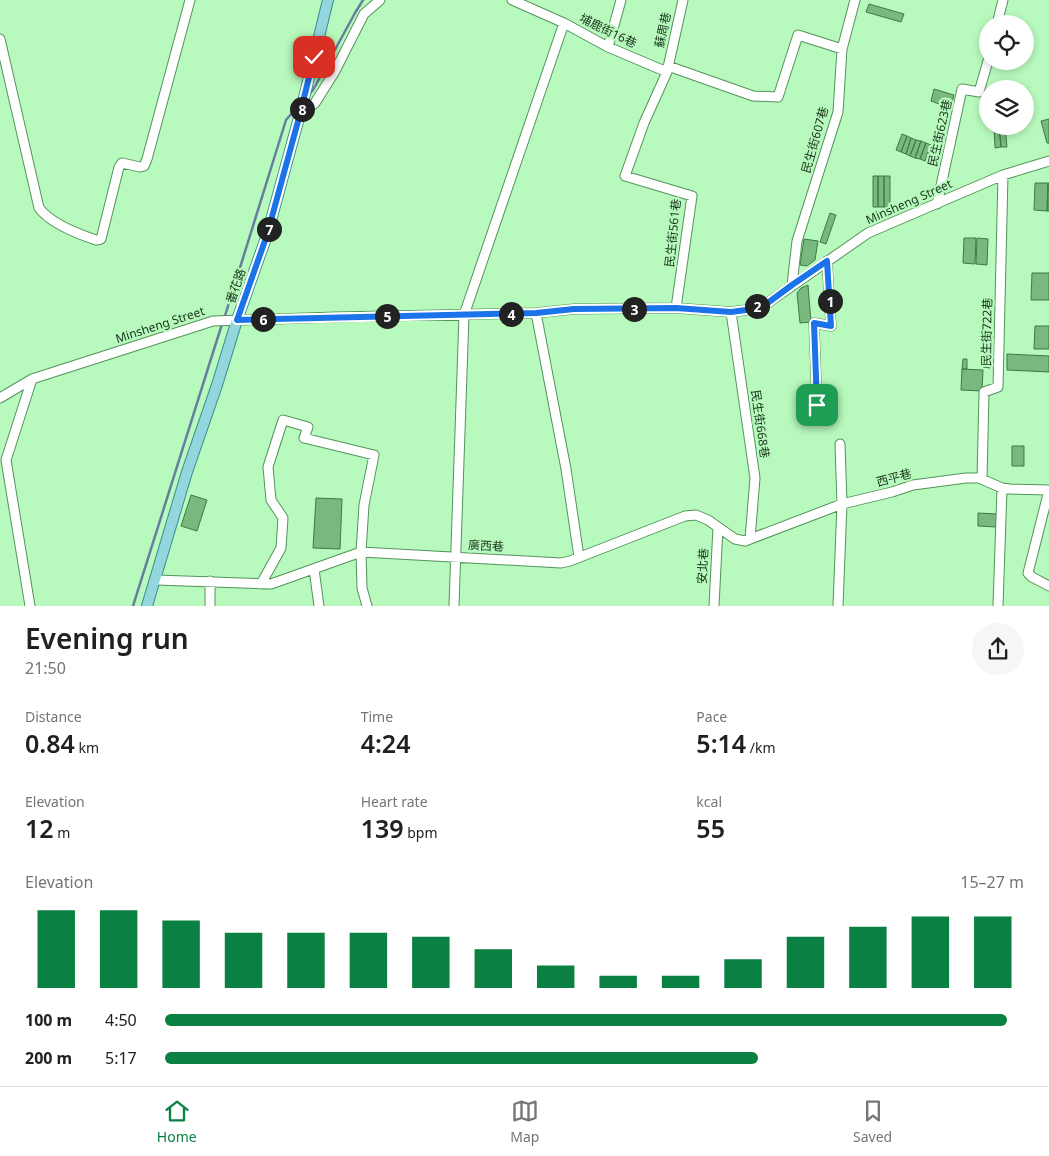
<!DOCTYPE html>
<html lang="en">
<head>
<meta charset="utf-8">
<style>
	:root { --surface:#fff; --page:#f6f6f6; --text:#202124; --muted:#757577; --line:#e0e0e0; --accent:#0b8043 }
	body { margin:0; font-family:"Noto Sans","Noto Sans TC",sans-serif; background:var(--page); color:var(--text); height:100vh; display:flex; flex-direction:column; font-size:19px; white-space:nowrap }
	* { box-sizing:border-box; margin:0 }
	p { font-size:16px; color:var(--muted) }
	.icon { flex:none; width:28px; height:28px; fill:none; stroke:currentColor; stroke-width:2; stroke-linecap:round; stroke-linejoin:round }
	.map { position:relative; height:606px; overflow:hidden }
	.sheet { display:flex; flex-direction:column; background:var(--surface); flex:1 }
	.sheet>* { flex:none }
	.fabs { position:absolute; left:979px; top:15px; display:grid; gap:10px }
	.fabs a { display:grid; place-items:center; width:55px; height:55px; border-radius:50%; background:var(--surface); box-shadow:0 2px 8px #0003; font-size:25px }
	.pin { position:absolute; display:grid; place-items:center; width:42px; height:42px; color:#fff; margin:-21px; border-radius:10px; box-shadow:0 2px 8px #0006 }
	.km { position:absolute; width:25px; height:25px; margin:-12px; border-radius:50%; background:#222; color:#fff; font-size:14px; line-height:25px; text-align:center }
	.round { display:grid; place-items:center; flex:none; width:52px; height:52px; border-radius:26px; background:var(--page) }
	.head { display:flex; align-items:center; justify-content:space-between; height:85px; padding:0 25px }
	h1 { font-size:28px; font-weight:600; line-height:38px }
	.metrics { display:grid; grid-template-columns:repeat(3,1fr); gap:8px; height:85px; padding:5px 25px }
	.metrics div { display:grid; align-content:center }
	.metrics b { font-size:25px; font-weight:600 }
	.metrics small { font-size:14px; font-weight:400 }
	.metrics p { font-size:14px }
	.chart { height:140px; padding:10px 25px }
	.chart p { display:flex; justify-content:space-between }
	.chart svg { width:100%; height:90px; margin-top:5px; stroke:var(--accent); stroke-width:6 }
	ul { padding:0 25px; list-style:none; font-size:16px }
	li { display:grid; grid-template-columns:80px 60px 1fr; align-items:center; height:38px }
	li i { height:12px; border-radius:6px; background:var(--accent) }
	.menu { display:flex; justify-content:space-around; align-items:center; height:70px; border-top:1px solid var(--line); background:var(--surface); font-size:14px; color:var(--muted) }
	.menu a { display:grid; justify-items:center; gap:2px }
	.menu .current { color:var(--accent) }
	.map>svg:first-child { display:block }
</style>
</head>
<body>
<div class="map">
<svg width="1049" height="606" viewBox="0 0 1049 606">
	<rect width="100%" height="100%" fill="#b8fabd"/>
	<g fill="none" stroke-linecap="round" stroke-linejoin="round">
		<path stroke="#677f9f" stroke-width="2.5" d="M 309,94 L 313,90 L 355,13 L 363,0
			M 224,319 L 286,120 L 298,106
			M 133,606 L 222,324"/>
	</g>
	<path fill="#79b97f" stroke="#3c7b44" d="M 869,4 L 904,14 L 901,22 L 866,12 Z
		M 934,89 L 954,95 L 950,108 L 931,101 Z
		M 1049,119 L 1049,143 L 1047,143 L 1041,121 Z
		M 999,126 L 1005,126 L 1007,147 L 1001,147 Z
		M 999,126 L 1001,147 L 995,148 L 994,127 Z
		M 902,134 L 907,136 L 901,152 L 896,150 Z
		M 907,136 L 911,138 L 906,154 L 901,152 Z
		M 911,138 L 916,140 L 910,156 L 906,154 Z
		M 916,140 L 921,141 L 915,158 L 910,156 Z
		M 921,141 L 926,143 L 920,159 L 915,158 Z
		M 926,143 L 931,145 L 925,161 L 920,159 Z
		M 931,145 L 936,147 L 930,163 L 925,161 Z
		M 936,147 L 941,149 L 935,165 L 930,163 Z
		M 873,176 L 878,176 L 878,207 L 873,207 Z
		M 878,176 L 884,176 L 884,207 L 878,207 Z
		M 884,176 L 890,176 L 890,207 L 884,207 Z
		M 1035,183 L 1048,183 L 1047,211 L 1034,210 Z
		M 1048,183 L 1049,183 L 1049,211 L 1047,211 Z
		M 830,213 L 836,215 L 826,244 L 820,242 Z
		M 964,238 L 976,238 L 975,264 L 963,263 Z
		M 977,238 L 988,239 L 987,265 L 976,264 Z
		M 804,239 L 818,241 L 815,260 L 807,266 L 800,265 Z
		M 1032,273 L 1049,273 L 1049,300 L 1031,300 Z
		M 808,285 L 811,322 L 800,323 L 797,293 L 801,288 Z
		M 1035,326 L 1049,326 L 1049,349 L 1034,349 Z
		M 1007,354 L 1049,356 L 1049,372 L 1007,370 Z
		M 984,357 L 990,358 L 990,368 L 983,367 Z
		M 963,359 L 967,359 L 967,369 L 962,369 Z
		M 962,369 L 983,370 L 982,391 L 961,390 Z
		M 1012,446 L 1024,446 L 1024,466 L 1012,466 Z
		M 191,495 L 207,500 L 197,531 L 181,526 Z
		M 316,498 L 342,499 L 340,549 L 313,548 Z
		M 978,513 L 997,514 L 996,527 L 978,526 Z"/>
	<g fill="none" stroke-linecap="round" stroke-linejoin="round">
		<defs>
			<path id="minor" d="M 512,0 L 564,23 L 608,47 L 667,72
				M 997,24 L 1003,0
				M 0,39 L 39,208 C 51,224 78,234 96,240 L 101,239 L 119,167 L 122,163 L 140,167 L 144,166 L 147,159 L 190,0
				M 608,47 L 621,0
				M 668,66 L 753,96 L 778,97 L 798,35 L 842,49
				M 300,114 L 315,103 L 335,71 L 364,14 L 380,0
				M 937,204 L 962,89 L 979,92 L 988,61
				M 792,285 L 797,241 L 838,112 L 842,49 L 855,0
				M 676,308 L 692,196 L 625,176 L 644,123 L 667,72 L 683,0
				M 731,312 L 755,478 L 750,539
				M 536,313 L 566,469 L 579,557
				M 0,398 L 32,379 L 213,321 L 335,317 L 536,313 L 574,309 L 676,308 L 731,312 L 746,310 L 769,302 L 868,233 L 1003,175 L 1049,161
				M 817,405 L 814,323 L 831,326 L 827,261
				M 982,479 L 984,392 L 998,387 L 1003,175
				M 1049,490 L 1028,573 L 1032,577 L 1049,586
				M 314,569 L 319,606
				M 156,580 L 271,584 L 361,552 L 561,563 L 570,561 L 685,516 L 696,515 L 708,520 L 735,539 L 745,541 L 842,504 L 892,492 L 913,485 L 966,478 L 979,478 L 1002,488 L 1010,489 L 1049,490
				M 261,584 L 281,548 L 283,518 L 271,500 L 268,467 L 283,420 L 308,427 L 304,438 L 374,455 L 364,505 L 361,552 L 362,588 L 367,606
				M 30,606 L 6,460 L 32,379
				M 210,606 L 210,581
				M 454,606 L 464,315 L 564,23
				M 714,606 L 718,527
				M 838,606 L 842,504 L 840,444
				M 998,606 L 1002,488"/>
			<path id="major" d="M 147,606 L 187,472 L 217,385 L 237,320 L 267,235 L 300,114 L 328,0"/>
		</defs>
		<use href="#minor" stroke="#54935b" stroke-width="11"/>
		<use href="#major" stroke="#3a8b8b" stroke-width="12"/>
		<use href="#minor" stroke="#fff" stroke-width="9"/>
		<use href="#major" stroke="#93d6dd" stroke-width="10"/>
	</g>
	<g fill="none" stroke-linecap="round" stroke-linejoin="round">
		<defs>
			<path id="route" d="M 314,57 L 300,114 L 267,235 L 237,320 L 536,313 L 574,309 L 676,308 L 731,312 L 746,310 L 769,302 L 792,285 L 827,261 L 831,326 L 814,323 L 817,405"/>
		</defs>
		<use href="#route" stroke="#fff" stroke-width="10"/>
		<use href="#route" stroke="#1a73e8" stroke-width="6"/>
	</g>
	<g text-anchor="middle" stroke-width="4.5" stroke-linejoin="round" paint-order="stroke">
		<g font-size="12" fill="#19341c" stroke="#b8fabd">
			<text transform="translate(663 30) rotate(-78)" y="4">蘇周巷</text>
			<text transform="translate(608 31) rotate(26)" y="4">埔鹿街16巷</text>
			<text transform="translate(940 133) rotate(-77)" y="4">民生街623巷</text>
			<text transform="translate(815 140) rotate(-74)" y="4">民生街607巷</text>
			<text transform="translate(909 202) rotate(-24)" y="4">Minsheng Street</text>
			<text transform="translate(673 233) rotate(-84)" y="4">民生街561巷</text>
			<text transform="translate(236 286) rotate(-71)" y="4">番花路</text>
			<text transform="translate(160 325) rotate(-18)" y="4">Minsheng Street</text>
			<text transform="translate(987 332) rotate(-89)" y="4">民生街722巷</text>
			<text transform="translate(760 424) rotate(82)" y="4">民生街668巷</text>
			<text transform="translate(894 478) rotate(-15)" y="4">西平巷</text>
			<text transform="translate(486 546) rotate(3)" y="4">廣西巷</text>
			<text transform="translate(703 566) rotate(-87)" y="4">安北巷</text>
		</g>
	</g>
</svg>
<div class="fabs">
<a><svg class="icon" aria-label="locate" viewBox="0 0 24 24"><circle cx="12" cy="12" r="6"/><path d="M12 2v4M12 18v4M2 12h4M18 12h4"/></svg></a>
<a><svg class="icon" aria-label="layers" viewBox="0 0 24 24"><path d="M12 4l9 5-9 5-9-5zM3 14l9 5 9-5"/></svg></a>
</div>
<div class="pin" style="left:817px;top:405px;background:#1e9e55"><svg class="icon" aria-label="arrive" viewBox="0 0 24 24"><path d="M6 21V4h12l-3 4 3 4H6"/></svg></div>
<div class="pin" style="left:314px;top:57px;background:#d93025"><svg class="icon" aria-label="check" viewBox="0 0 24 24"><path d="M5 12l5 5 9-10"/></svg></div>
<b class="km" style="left:830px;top:301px">1</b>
<b class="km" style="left:757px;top:306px">2</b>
<b class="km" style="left:634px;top:309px">3</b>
<b class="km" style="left:511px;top:314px">4</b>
<b class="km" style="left:387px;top:316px">5</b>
<b class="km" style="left:263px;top:319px">6</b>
<b class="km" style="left:269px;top:229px">7</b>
<b class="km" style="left:302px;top:109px">8</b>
</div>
<section class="sheet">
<div class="head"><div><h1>Evening run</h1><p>21:50</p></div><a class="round"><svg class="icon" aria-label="share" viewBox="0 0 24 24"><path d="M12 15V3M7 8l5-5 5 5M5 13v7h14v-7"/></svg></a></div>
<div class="metrics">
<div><p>Distance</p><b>0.84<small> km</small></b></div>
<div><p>Time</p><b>4:24</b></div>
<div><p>Pace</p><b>5:14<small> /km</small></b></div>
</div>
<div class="metrics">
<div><p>Elevation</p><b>12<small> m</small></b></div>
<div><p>Heart rate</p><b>139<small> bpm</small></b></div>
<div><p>kcal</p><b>55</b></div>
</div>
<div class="chart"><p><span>Elevation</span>15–27 m</p>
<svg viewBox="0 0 160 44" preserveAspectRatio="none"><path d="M5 44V6M15 44V6M25 44V11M35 44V17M45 44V17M55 44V17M65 44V19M75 44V25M85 44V33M95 44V38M105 44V38M115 44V30M125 44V19M135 44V14M145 44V9M155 44V9"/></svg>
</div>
<ul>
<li><b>100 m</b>4:50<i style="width:98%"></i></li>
<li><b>200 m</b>5:17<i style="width:69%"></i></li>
</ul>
</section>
<nav class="menu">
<a class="current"><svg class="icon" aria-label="home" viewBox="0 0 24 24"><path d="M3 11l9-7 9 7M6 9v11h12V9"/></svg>Home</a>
<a><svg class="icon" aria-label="map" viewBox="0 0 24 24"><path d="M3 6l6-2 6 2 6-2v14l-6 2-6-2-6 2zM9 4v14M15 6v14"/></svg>Map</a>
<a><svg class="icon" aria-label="saved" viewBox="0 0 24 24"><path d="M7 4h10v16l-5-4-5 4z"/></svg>Saved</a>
</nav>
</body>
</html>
